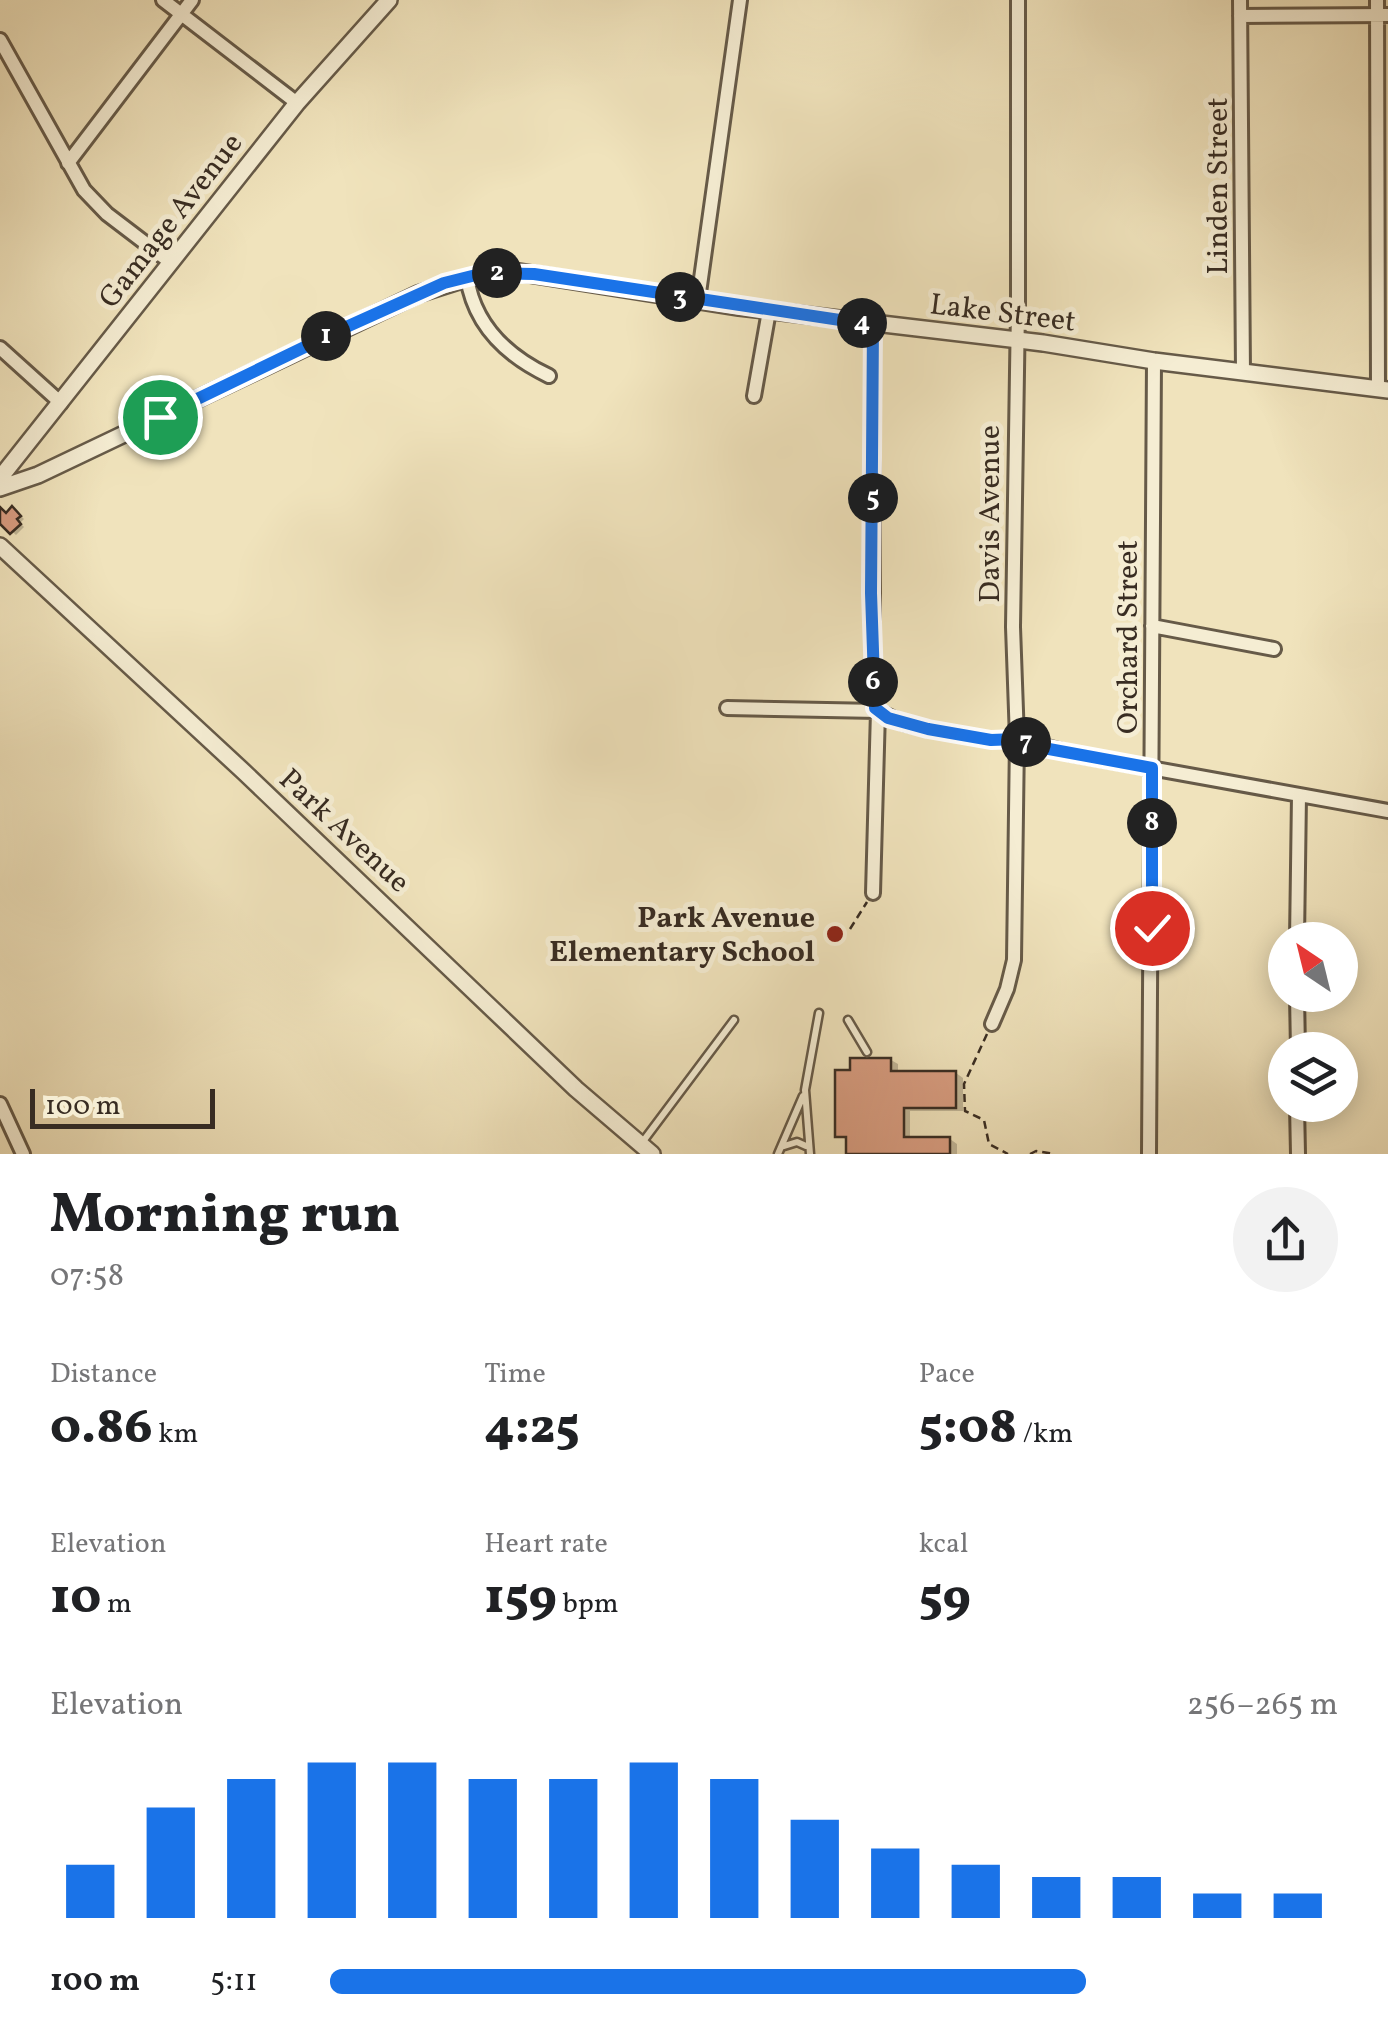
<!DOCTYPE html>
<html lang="en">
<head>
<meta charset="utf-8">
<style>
	:root { --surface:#fff; --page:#f2f2f2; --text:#202124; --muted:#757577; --accent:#1a73e8 }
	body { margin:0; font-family:Vollkorn,serif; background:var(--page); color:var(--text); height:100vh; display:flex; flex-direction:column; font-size:38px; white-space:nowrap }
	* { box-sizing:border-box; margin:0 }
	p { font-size:32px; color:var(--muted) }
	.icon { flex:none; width:55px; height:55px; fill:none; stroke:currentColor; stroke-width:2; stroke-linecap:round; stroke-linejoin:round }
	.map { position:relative; height:1154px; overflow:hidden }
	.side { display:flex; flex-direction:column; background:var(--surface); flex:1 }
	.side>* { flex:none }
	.needle { width:65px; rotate:325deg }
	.fabs { position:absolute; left:1268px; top:922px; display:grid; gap:20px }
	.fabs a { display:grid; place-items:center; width:90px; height:90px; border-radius:50%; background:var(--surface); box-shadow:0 5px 25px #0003; font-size:50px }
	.scale { position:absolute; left:30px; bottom:25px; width:185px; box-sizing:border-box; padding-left:10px; border:5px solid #382c22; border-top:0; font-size:28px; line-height:35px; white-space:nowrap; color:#382c22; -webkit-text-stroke:8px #f5edd3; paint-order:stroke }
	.pin { position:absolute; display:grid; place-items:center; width:85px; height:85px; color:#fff; margin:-42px; border:5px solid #fff; border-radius:50%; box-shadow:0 2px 10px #0007 }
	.km { position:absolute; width:50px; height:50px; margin:-25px; border-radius:50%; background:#222; color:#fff; font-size:28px; line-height:50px; text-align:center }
	.round { display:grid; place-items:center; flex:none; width:105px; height:105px; border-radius:52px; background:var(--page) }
	.headline { display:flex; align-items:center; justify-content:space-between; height:170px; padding:0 50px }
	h1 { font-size:55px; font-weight:800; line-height:75px }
	.metrics { display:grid; grid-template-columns:repeat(3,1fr); gap:15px; height:170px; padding:10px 50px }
	.metrics div { display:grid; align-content:center }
	.metrics b { font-size:50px; font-weight:800 }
	.metrics small { font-size:28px; font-weight:400 }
	.metrics p { font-size:28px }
	.chart { height:280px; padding:20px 50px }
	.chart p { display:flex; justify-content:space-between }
	.chart svg { width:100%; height:180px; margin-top:10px; stroke:var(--accent); stroke-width:6 }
	ul { padding:0 50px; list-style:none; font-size:32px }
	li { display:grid; grid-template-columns:160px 120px 1fr; align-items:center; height:75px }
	li i { height:25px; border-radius:12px; background:var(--accent) }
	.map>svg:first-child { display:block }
</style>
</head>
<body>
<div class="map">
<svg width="1388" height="1154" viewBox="0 0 1388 1154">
	<rect width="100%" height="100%" fill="#f0e3bc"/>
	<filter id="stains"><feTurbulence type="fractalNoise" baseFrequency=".002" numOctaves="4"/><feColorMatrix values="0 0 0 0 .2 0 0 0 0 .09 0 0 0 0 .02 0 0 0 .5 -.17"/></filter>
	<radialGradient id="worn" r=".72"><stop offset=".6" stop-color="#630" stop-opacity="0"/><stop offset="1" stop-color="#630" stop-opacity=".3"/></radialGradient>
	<path fill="#0003" d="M 17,512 L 24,519 L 20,523 L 24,527 L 16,535 L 0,520 Z
		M 891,1060 L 898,1064 L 898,1073 L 956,1073 L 963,1078 L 963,1111 L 910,1111 L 910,1139 L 950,1139 L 957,1144 L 957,1154 L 849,1154 L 849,1140 L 838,1136 L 852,1073 Z"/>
	<path fill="#d89c80" stroke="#382c22" stroke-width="2.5" d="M 12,506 L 21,516 L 17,519 L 21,524 L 10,534 L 0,524 L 0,507 L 6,513 Z
		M 850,1058 L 891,1058 L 891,1071 L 956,1071 L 956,1108 L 904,1108 L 904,1137 L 950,1137 L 950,1154 L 846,1154 L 846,1137 L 835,1137 L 835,1070 L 850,1070 Z"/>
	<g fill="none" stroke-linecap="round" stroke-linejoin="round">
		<defs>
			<path id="service" d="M 848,1020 L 867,1052
				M 641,1144 L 734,1020
				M 781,1147 L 797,1142 L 806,1146
				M 778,1154 L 803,1096
				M 810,1154 L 805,1090 L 819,1013"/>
			<path id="minor" d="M 163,0 L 297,103
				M 1240,0 L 1243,372
				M 1377,0 L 1378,389
				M 1240,16 L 1388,15
				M 0,40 L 84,190 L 107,214 L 170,262
				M 68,163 L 192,0
				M 467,277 C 474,325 507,356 549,376
				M 698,300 L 740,0
				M 873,325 L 873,696 L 878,711 L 873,893
				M 0,348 L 61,403
				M 754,396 L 769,311
				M 1152,626 L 1274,649
				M 727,708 L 878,711 L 903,723 L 928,729 L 991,740 L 1017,739 L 1073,754 L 1388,811
				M 1297,940 L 1299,795
				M 1297,995 L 1298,1050
				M 992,1024 L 1007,989 L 1014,960 L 1017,739 L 1013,627 L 1018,308 L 1018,0
				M 0,1104 L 23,1154
				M 1297,1105 L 1298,1154
				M 1149,1154 L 1154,361"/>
			<path id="tertiary" d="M 0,478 L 297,103 L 389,0
				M 0,488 L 38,475 L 418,294 L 484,273 L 518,272 L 739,307 L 1043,343 L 1154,361 L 1388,390
				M 0,546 L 244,772 L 576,1089 L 652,1154"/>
		</defs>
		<use href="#service" stroke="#665a48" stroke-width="11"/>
		<use href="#minor" stroke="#665a48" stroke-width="18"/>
		<use href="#tertiary" stroke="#665a48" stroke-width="20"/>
		<path stroke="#382c22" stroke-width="2.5" stroke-dasharray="8 5" stroke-linecap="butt" d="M 850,929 L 867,902
			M 987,1034 L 964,1084 L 965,1111 L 984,1120 L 989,1144 L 1008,1154
			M 1030,1154 L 1036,1151 L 1054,1154"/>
		<use href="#service" stroke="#f5edd3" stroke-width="6"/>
		<use href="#minor" stroke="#f5edd3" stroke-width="12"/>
		<use href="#tertiary" stroke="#f5edd3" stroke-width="15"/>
	</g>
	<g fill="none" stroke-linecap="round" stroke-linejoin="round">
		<defs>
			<path id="route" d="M 160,417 L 344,328 L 444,283 L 484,273 L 534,274 L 873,325 L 871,593 L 875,708 L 888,718 L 928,729 L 991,740 L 1017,739 L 1038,747 L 1152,768 L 1152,928"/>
		</defs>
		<use href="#route" stroke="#fff" stroke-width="20"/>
		<use href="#route" stroke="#1a73e8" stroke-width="12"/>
	</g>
	<circle fill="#8f2418" stroke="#f5edd3" stroke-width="4" cx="835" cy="934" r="10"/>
	<g text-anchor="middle" stroke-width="10" stroke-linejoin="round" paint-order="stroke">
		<g font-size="30" fill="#382c22" stroke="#f5edd3">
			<text transform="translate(1217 186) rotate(-90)" y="10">Linden Street</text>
			<text transform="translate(170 220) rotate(-52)" y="10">Gamage Avenue</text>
			<text transform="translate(1003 312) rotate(7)" y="10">Lake Street</text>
			<text transform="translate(989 514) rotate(-90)" y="10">Davis Avenue</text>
			<text transform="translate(1127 637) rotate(-90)" y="10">Orchard Street</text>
			<text transform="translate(345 830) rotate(43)" y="10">Park Avenue</text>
		</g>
		<g font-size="30" font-weight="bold" fill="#382c22" stroke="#f5edd3" text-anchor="end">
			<text x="815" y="927">Park Avenue<tspan x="815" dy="34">Elementary School</tspan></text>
		</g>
	</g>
	<rect width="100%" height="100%" filter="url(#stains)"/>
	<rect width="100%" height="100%" fill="url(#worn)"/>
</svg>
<div class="fabs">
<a><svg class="needle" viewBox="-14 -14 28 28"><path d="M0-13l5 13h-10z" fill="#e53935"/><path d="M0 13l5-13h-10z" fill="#757577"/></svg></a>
<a><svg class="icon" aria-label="layers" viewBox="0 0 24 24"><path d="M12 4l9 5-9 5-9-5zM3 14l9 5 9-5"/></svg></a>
</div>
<div class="scale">100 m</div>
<div class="pin" style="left:160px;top:417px;background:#1e9e55"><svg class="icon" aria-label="arrive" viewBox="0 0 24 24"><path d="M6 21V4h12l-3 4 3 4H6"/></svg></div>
<div class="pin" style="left:1152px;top:928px;background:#d93025"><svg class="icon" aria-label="check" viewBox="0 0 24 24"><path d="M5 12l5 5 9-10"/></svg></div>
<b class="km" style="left:326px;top:336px">1</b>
<b class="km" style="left:497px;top:273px">2</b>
<b class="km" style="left:680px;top:297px">3</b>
<b class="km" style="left:862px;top:323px">4</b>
<b class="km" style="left:873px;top:498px">5</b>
<b class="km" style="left:873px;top:682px">6</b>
<b class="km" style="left:1026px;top:742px">7</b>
<b class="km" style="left:1152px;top:823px">8</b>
</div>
<section class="side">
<div class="headline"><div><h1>Morning run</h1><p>07:58</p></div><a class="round"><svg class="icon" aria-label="share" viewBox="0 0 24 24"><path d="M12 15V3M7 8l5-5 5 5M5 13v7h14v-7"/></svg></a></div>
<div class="metrics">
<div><p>Distance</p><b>0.86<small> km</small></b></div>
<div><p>Time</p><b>4:25</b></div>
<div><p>Pace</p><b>5:08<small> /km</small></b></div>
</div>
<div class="metrics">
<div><p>Elevation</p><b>10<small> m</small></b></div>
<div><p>Heart rate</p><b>159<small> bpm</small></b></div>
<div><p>kcal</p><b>59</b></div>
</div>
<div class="chart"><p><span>Elevation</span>256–265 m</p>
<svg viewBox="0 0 160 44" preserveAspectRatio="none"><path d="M5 44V31M15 44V17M25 44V10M35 44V6M45 44V6M55 44V10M65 44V10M75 44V6M85 44V10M95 44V20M105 44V27M115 44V31M125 44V34M135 44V34M145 44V38M155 44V38"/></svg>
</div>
<ul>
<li><b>100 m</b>5:11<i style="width:75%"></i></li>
</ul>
</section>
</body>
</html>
